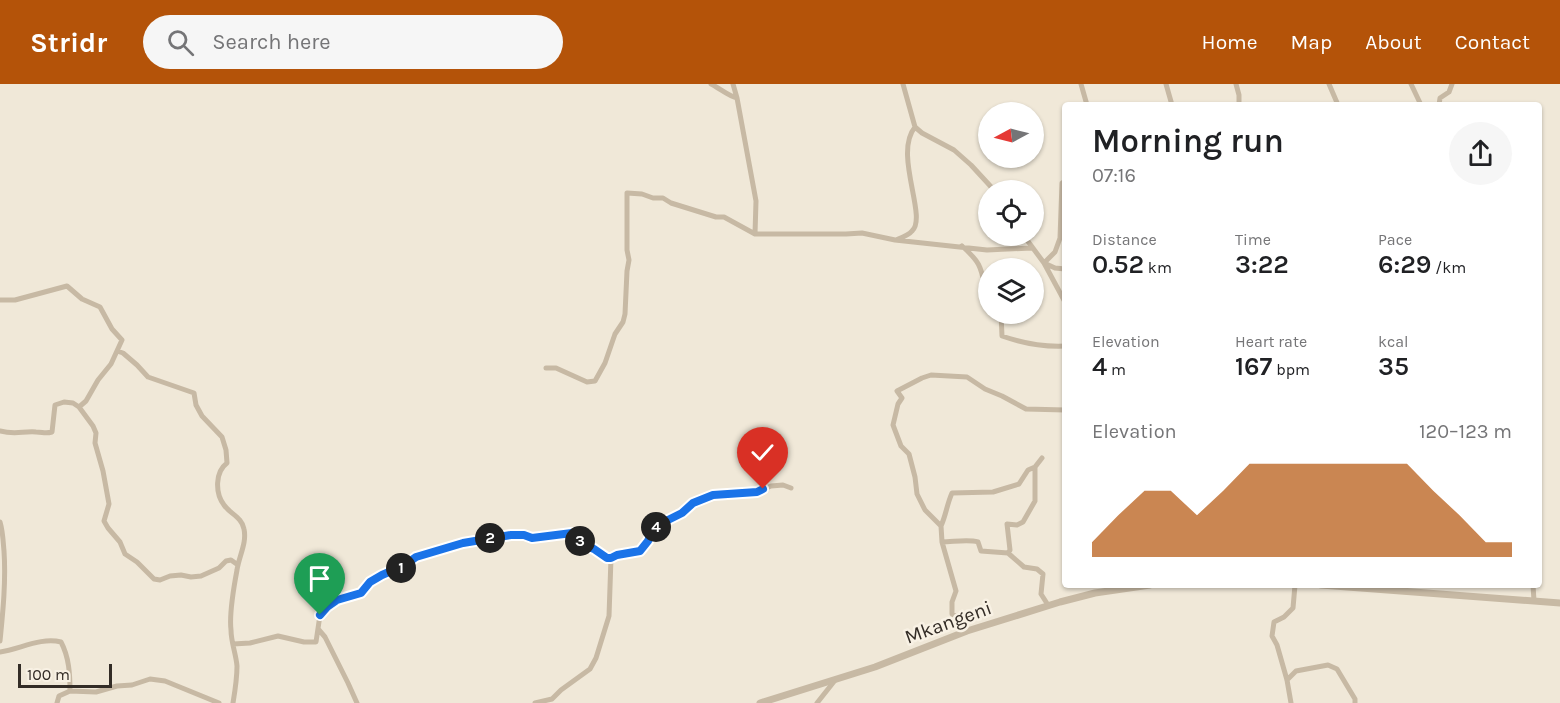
<!DOCTYPE html>
<html lang="en">
<head>
<meta charset="utf-8">
<style>
	:root { --surface:#fff; --page:#f6f6f6; --text:#202124; --muted:#757577; --accent:#b45309 }
	body { margin:0; font-family:Karla,sans-serif; background:var(--page); color:var(--text); height:100vh; display:flex; flex-direction:column; font-size:22px; white-space:nowrap }
	* { box-sizing:border-box; margin:0 }
	p { font-size:20px; color:var(--muted) }
	.icon { flex:none; width:33px; height:33px; fill:none; stroke:currentColor; stroke-width:2; stroke-linecap:round; stroke-linejoin:round }
	.map { position:relative; flex:1; overflow:hidden }
	.side { position:absolute; left:1062px; top:18px; width:480px; height:486px; display:flex; flex-direction:column; background:var(--surface); border-radius:6px; box-shadow:0 2px 4px #0004 }
	.side>* { flex:none }
	.needle { width:39px; rotate:263deg }
	.controls { position:absolute; left:978px; top:18px; display:grid; gap:12px }
	.controls a { display:grid; place-items:center; width:66px; height:66px; border-radius:50%; background:var(--surface); box-shadow:0 2px 4px #0004; font-size:30px }
	.scale { position:absolute; left:18px; bottom:15px; width:94px; box-sizing:border-box; padding-left:6px; border:3px solid #332c26; border-top:0; font-size:16px; line-height:21px; white-space:nowrap; color:#332c26; -webkit-text-stroke:4px #f8f1e4; paint-order:stroke }
	.pin { position:absolute; display:grid; place-items:center; width:51px; height:51px; color:#fff; margin:-62px -26px; border-radius:50% 50% 50% 0; rotate:-45deg; box-shadow:0 0 6px #0007 }
	.pin .icon { rotate:45deg }
	.km { position:absolute; width:30px; height:30px; margin:-15px; border-radius:50%; background:#222; color:#fff; font-size:16px; line-height:30px; text-align:center }
	.round { display:grid; place-items:center; flex:none; width:63px; height:63px; border-radius:32px; background:var(--page) }
	.overview { display:flex; align-items:center; justify-content:space-between; height:102px; padding:0 30px }
	h1 { font-size:33px; font-weight:600; line-height:45px }
	.figures { display:grid; grid-template-columns:repeat(3,1fr); gap:9px; height:102px; padding:6px 30px }
	.figures div { display:grid; align-content:center }
	.figures b { font-size:26px; font-weight:600 }
	.figures small { font-size:16px; font-weight:400 }
	.figures p { font-size:16px }
	.chart { height:168px; padding:12px 30px }
	.chart p { display:flex; justify-content:space-between }
	.chart svg { width:100%; height:108px; margin-top:6px; fill:var(--accent); opacity:.7 }
	header { display:flex; align-items:center; gap:36px; box-sizing:border-box; height:84px; padding:0 30px; background:var(--accent); color:#fff }
	header strong { font-size:28px }
	nav { display:flex; gap:33px; margin-inline-start:auto; font-size:21px }
	.search { width:420px; height:54px; background:var(--page); display:flex; align-items:center; gap:15px; box-sizing:border-box; padding:0 21px; border-radius:33px; color:var(--muted); font-size:22px }
	.map>svg:first-child { display:block }
</style>
</head>
<body>
<header>
<strong>Stridr</strong>
<div class="search"><svg class="icon" aria-label="search" viewBox="0 0 24 24"><circle cx="10" cy="10" r="6"/><path d="M15 15l6 6"/></svg>Search here</div>
<nav><a>Home</a><a>Map</a><a>About</a><a>Contact</a></nav>
</header>
<div class="map">
<svg width="1560" height="619" viewBox="0 0 1560 619">
	<rect width="100%" height="100%" fill="#f0e8d8"/>
	<g fill="none" stroke-linecap="round" stroke-linejoin="round">
		<path stroke="#c7b9a4" stroke-width="5" d="M 711,0 C 719,4 730,13 737,14
			M 733,0 L 737,14 L 756,117 L 755,150
			M 903,0 L 915,43 L 922,49 L 954,66 L 971,81 L 994,106
			M 1081,0 L 1087,21
			M 1166,0 L 1172,21
			M 1236,0 L 1239,11 L 1239,21
			M 1329,0 L 1338,21
			M 1411,0 L 1421,21
			M 1439,21 L 1440,14 L 1449,8 L 1452,0
			M 1065,97 L 1062,99 L 1060,154 L 1055,168 L 1044,179 L 1055,184 L 1065,185
			M 1024,152 L 1044,179 L 1065,218
			M 896,156 C 901,154 909,151 912,147 C 928,133 893,70 915,43
			M 962,162 C 979,177 981,182 985,203 L 988,205
			M 0,216 L 15,216 L 67,202 L 82,215 L 100,223 L 112,245 L 122,256 L 111,280 L 98,296 L 86,317 L 79,323
			M 1001,230 L 1002,252 C 1022,259 1044,263 1065,262
			M 117,267 L 123,269 L 137,281 L 148,293 L 194,309 L 196,321 L 202,332 L 222,353 L 226,366 L 227,379 C 215,388 215,409 224,421 C 230,430 242,433 244,445 C 247,459 239,472 237,486 C 234,502 229,530 231,546 C 231,558 236,570 237,582 C 237,595 235,607 233,619
			M 546,284 L 556,284 L 587,298 L 595,297 L 605,279 L 615,250 L 623,238 L 625,230 L 627,187 L 629,176 L 627,166 L 627,109 L 642,110 L 653,114 L 663,114 L 671,119 L 716,133 L 724,133 L 755,150 L 846,150 L 862,149 L 895,156 L 987,166 L 1032,164
			M 0,347 C 15,351 23,347 36,348 C 43,348 45,350 52,348 L 55,321 L 64,318 L 73,319 L 79,323 L 93,342 L 96,349 L 95,359 L 103,387 L 109,420 L 104,437 L 108,444 L 120,458 L 125,470 L 137,478 L 154,495 L 160,496 L 170,492 L 181,491 L 191,493 L 201,492 L 219,484 L 226,477 L 231,476 L 238,481
			M 0,438 C 3,448 3,457 4,467 C 6,497 3,527 0,557
			M 941,442 C 946,431 947,420 952,409 L 993,408 L 1019,400 L 1028,386 L 1035,383 L 1042,374
			M 942,458 C 953,458 968,455 978,458 L 981,467 L 1008,469 L 1024,483 L 1037,485 L 1043,490 L 1041,510 L 1048,521
			M 1008,469 L 1010,466 L 1007,440 L 1017,441 L 1023,438 L 1035,417 L 1035,383
			M 1533,501 L 1534,517
			M 319,546 L 325,553 L 348,599 L 357,619
			M 967,547 L 956,532 L 952,530 L 952,518 L 956,507 L 942,458 L 941,442 L 925,426 L 917,410 L 915,393 L 909,370 L 901,362 L 893,341 L 898,320 L 902,314 L 897,307 L 922,294 L 931,291 L 967,293 L 985,305 L 1002,312 L 1026,325 L 1065,326
			M 233,560 L 250,559 L 278,552 L 304,558 L 316,558 L 320,531 L 327,523 L 337,516 L 361,509 L 371,498 L 382,491 L 405,481 L 416,473 L 463,459 L 511,451 L 524,451 L 532,454 L 572,449 L 583,461 L 594,465 L 607,474 L 611,474 L 617,471 L 640,467 L 653,446 L 658,442 L 682,429 L 693,419 L 707,413 L 721,409 L 757,408 L 771,402 L 783,401 L 791,404
			M 0,568 C 20,565 41,553 61,558 C 69,573 70,590 70,607
			M 1287,596 L 1296,587 L 1328,581 L 1337,585 L 1355,615 L 1355,619
			M 57,619 L 59,612 L 70,607 L 96,608 L 117,602 L 132,601 L 150,595 L 165,597 L 219,619
			M 535,619 L 552,615 L 561,606 L 590,585 L 596,574 L 609,532 L 611,474
			M 817,619 L 836,595
			M 1291,619 L 1287,596 L 1277,561 L 1272,552 L 1274,538 L 1284,533 L 1293,524 L 1295,501"/>
		<path stroke="#c7b9a4" stroke-width="7" d="M 1321,501 L 1560,519
			M 760,619 L 875,583 L 967,547 L 1060,518 L 1095,509 L 1150,501"/>
	</g>
	<g fill="none" stroke-linecap="round" stroke-linejoin="round">
		<defs>
			<path id="route" d="M 320,531 L 327,523 L 337,516 L 361,509 L 370,498 L 382,491 L 405,481 L 416,473 L 463,459 L 511,451 L 524,451 L 532,454 L 572,449 L 583,461 L 594,465 L 607,474 L 611,474 L 617,471 L 640,467 L 648,457 L 653,446 L 666,437 L 682,429 L 693,419 L 713,411 L 757,408 L 763,405"/>
		</defs>
		<use href="#route" stroke="#fff" stroke-width="12"/>
		<use href="#route" stroke="#1a73e8" stroke-width="8"/>
	</g>
	<g text-anchor="middle" stroke-width="5" stroke-linejoin="round" paint-order="stroke">
		<g font-size="20" fill="#332c26" stroke="#f8f1e4">
			<text transform="translate(948 538) rotate(-20)" y="7">Mkangeni</text>
		</g>
	</g>
</svg>
<div class="controls">
<a><svg class="needle" viewBox="-14 -14 28 28"><path d="M0-13l5 13h-10z" fill="#e53935"/><path d="M0 13l5-13h-10z" fill="#757577"/></svg></a>
<a><svg class="icon" aria-label="locate" viewBox="0 0 24 24"><circle cx="12" cy="12" r="6"/><path d="M12 2v4M12 18v4M2 12h4M18 12h4"/></svg></a>
<a><svg class="icon" aria-label="layers" viewBox="0 0 24 24"><path d="M12 4l9 5-9 5-9-5zM3 14l9 5 9-5"/></svg></a>
</div>
<div class="scale">100 m</div>
<div class="pin" style="left:320px;top:531px;background:#1e9e55"><svg class="icon" aria-label="arrive" viewBox="0 0 24 24"><path d="M6 21V4h12l-3 4 3 4H6"/></svg></div>
<div class="pin" style="left:763px;top:405px;background:#d93025"><svg class="icon" aria-label="check" viewBox="0 0 24 24"><path d="M5 12l5 5 9-10"/></svg></div>
<b class="km" style="left:401px;top:484px">1</b>
<b class="km" style="left:490px;top:454px">2</b>
<b class="km" style="left:580px;top:457px">3</b>
<b class="km" style="left:656px;top:443px">4</b>
<section class="side">
<div class="overview"><div><h1>Morning run</h1><p>07:16</p></div><a class="round"><svg class="icon" aria-label="share" viewBox="0 0 24 24"><path d="M12 15V3M7 8l5-5 5 5M5 13v7h14v-7"/></svg></a></div>
<div class="figures">
<div><p>Distance</p><b>0.52<small> km</small></b></div>
<div><p>Time</p><b>3:22</b></div>
<div><p>Pace</p><b>6:29<small> /km</small></b></div>
</div>
<div class="figures">
<div><p>Elevation</p><b>4<small> m</small></b></div>
<div><p>Heart rate</p><b>167<small> bpm</small></b></div>
<div><p>kcal</p><b>35</b></div>
</div>
<div class="chart"><p><span>Elevation</span>120–123 m</p>
<svg viewBox="0 0 160 44" preserveAspectRatio="none"><path d="M0 44V38L10 27L20 17L30 17L40 27L50 17L60 6L70 6L80 6L90 6L100 6L110 6L120 6L130 17L140 27L150 38L160 38V44z"/></svg>
</div>
</section>
</div>
</body>
</html>
